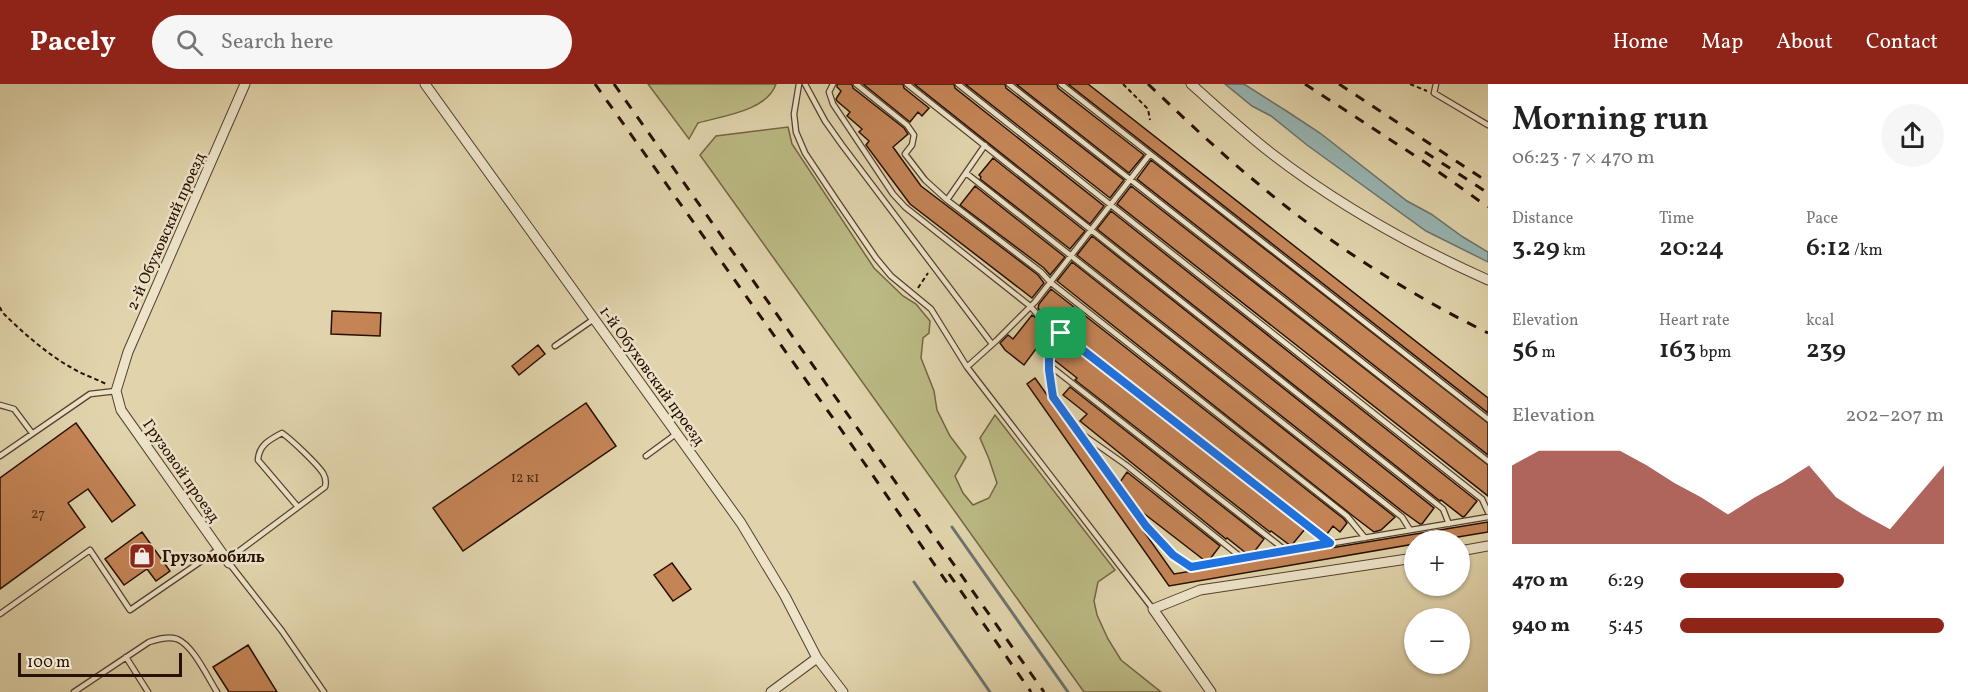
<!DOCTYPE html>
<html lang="en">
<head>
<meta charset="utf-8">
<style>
	:root { --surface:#fff; --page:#f6f6f6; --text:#222; --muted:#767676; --accent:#8f2418 }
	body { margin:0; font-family:Vollkorn,serif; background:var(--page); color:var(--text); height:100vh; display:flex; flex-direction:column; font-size:22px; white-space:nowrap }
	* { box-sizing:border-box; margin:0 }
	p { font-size:20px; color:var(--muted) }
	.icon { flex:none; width:33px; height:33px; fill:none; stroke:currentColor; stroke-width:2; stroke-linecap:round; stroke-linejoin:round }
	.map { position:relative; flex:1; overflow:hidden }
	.sheet { display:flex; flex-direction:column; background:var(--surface); width:480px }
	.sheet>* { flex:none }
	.buttons { position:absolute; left:1404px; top:446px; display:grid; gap:12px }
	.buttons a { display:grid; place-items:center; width:66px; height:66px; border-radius:50%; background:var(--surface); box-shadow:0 2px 4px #0004; font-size:30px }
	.scale { position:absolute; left:18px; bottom:15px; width:164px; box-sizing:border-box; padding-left:6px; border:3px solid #281002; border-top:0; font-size:16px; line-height:21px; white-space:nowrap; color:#281002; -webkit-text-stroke:4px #ece3c9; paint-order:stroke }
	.pin { position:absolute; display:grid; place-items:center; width:51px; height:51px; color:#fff; margin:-26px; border-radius:12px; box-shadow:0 3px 9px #0006 }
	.round { display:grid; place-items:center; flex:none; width:63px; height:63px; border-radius:32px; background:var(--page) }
	.overview { display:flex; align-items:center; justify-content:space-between; height:102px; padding:0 24px }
	h1 { font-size:33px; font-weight:600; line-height:45px }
	.stats { display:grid; grid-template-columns:repeat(3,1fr); gap:9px; height:102px; padding:6px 24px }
	.stats div { display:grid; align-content:center }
	.stats b { font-size:26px; font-weight:600 }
	.stats small { font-size:16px; font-weight:400 }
	.stats p { font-size:16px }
	.chart { height:168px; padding:12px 24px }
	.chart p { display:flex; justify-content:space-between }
	.chart svg { width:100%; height:108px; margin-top:6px; fill:var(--accent); opacity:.7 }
	ul { padding:0 24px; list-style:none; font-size:20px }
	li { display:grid; grid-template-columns:96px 72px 1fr; align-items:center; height:45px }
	li i { height:15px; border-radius:8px; background:var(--accent) }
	header { display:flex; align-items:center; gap:36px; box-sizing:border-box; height:84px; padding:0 30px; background:var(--accent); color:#fff }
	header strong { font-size:28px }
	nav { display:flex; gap:33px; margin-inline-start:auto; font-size:21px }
	.search { width:420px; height:54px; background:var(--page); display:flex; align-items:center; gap:15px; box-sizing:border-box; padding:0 21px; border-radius:33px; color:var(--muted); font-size:22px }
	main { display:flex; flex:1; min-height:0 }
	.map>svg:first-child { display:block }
</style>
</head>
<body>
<header>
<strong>Pacely</strong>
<div class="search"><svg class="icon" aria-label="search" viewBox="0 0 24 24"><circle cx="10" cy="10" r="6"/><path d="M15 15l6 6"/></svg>Search here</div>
<nav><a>Home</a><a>Map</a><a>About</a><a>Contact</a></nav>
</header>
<main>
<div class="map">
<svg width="1488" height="608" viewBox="0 0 1488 608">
	<rect width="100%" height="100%" fill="#e1d4ac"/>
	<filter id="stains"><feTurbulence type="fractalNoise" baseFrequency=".00333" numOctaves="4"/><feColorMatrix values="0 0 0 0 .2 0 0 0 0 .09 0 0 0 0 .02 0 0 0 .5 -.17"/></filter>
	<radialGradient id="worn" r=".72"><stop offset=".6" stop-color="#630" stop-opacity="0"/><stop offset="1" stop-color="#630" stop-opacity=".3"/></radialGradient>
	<path fill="#bbba84" stroke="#726543" stroke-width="1.5" d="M 648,0 L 776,0 C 767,27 722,32 698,39 L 689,55 Z
		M 788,43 L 792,60 L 874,184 L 903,212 L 916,220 L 930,237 L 929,249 L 923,254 L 921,274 L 934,307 L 937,326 L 950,352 L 966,373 L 955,392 L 963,409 L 973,421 L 989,414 L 997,399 L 989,375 L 980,354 L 995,331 L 1115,486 L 1098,498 L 1094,517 L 1097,531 L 1108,555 L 1121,576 L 1161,608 L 1084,608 L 700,71 L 716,52 Z"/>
	<path fill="#98b6b4" stroke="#6b746d" stroke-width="1.5" d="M 1225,0 L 1244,0 L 1288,28 L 1320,49 L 1407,117 L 1431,130 L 1463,153 L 1488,168 L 1488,178 L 1426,147 L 1307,61 L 1271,32 L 1252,22 Z"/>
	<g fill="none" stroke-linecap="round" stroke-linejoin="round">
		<path stroke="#6b746d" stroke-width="3" d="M 952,443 L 1068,608
			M 914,498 L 990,608"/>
	</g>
	<path fill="#c48456" stroke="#281002" stroke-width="1.5" d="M 837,0 L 852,0 L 853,4 L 904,44 L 908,50 L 893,63 L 921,102 L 1038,191 L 1044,199 L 1032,214 L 910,120 L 866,61 L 869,57 L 859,48 L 862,45 L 847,32 L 850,28 L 837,17 L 836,15 L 841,7 L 837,3 Z
		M 863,0 L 903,0 L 904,4 L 929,24 L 922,32 L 918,28 L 910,38 Z
		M 914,0 L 954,0 L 955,4 L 1104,122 L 1090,140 Z
		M 965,0 L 1005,0 L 1006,4 L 1124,96 L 1110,114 Z
		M 1016,0 L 1057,0 L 1058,4 L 1144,71 L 1129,89 Z
		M 1068,0 L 1088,0 L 1488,314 L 1488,329 Z
		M 993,74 L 1085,147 L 1070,165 L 980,95 L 981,93 L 979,91 Z
		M 1151,76 L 1488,339 L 1488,371 L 1137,95 Z
		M 975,102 L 1065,173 L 1050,191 L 1044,184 L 960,121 Z
		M 1131,102 L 1488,381 L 1488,412 L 1117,120 Z
		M 1111,127 L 1477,417 L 1465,432 L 1463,433 L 1441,416 L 1440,417 L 1097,145 Z
		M 1092,152 L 1434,424 L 1422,440 L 1420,440 L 1402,427 L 1077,171 Z
		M 1072,178 L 1395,433 L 1381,446 L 1374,448 L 1353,432 L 1057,197 Z
		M 1051,205 L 1344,435 L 1347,439 L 1340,448 L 1333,442 L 1327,450 L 1310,438 L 1072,252 L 1073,250 L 1057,237 L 1056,239 L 1040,227 L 1038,224 L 1039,220 Z
		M 332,227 L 381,229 L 380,252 L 331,250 Z
		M 1032,231 L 1050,246 L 1024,281 L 1005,266 L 1000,259 L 1008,251 L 1013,255 Z
		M 1066,259 L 1305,445 L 1291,462 L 1271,447 L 1270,448 L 1075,296 L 1077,294 L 1053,275 Z
		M 538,261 L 545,270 L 519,291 L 512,282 Z
		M 1035,294 L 1174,490 L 1488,438 L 1488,448 L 1440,456 L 1414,456 L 1414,460 L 1169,502 L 1027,300 Z
		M 1070,303 L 1264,455 L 1254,468 L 1246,469 L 1227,454 L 1226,455 L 1080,337 L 1087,330 L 1063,311 Z
		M 586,319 L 616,362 L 463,467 L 433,424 Z
		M 76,339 L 135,421 L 112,438 L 88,405 L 68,419 L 85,443 L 0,505 L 0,394 Z
		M 1127,388 L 1220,462 L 1210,475 L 1204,476 L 1142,428 L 1120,398 Z
		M 142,448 L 170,487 L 156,497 L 147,485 L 124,501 L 105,475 Z
		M 672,479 L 691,505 L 673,517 L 654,491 Z
		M 248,561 L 277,608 L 229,608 L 213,583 Z"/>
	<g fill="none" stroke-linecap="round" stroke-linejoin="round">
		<defs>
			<path id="lane" d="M 799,0 L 794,30 L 796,48 L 805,69 L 835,114 L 876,174 L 891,192 L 931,225 L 967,283 L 1153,525
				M 805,0 L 825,37 L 842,61 L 992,260
				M 833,0 L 829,8 L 833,20 L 893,110 L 905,123 L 1030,222 L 1037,230 L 1330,459
				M 856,0 L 907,41 L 914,51 L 912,61 L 905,70 L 925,96 L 947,116 L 1041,188 L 1050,198 L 1347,432 L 1365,454
				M 907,0 L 1443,425 L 1449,440
				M 958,0 L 1482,415 L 1488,428
				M 1009,0 L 1488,377
				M 1061,0 L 1488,335
				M 1436,0 L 1434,9 L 1488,41
				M 966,89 L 1402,433 L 1410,446
				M 947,116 L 985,61
				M 1061,249 L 1049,268 L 1049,286 L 1053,313 L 1146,442 L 1173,471 L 1191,483 L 1488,433
				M 555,262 L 594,235
				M 1049,281 L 1285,466
				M 967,283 L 997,256 L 1035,218 L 1150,70
				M 0,321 L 14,325 L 32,349
				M 1082,350 L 1126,381 L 1242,474
				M 0,372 L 90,310 L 116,307
				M 646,372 L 676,350
				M 227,476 L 325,403 C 326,399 326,394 323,389 C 317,380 292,356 282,349 C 269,356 259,361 258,376 L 298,423
				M 229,479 L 282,547 L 324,608
				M 0,530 L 90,466 L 130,526 L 219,465
				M 126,573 L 148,608
				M 74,608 L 149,558 C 158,555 168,552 177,555 C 193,561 208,594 217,608"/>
			<path id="street" d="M 425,0 L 741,439 L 785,512 L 817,574 L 843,608
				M 1191,0 C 1217,23 1243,47 1271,69 C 1337,120 1412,162 1488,196
				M 1460,467 L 1488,462
				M 229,479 L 121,326 L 116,307 L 128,268 L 245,0
				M 771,608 L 817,574
				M 1211,608 L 1153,525 L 1200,506 L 1414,474"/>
		</defs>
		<use href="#lane" stroke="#56412c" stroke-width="7"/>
		<use href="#street" stroke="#56412c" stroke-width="11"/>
		<path stroke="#281002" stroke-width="2" stroke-dasharray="4.5 3" stroke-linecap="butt" d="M 1123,0 L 1148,25 L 1150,36
			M 1410,0 L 1427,7
			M 918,204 L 928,189
			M 0,223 L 2,228 C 21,247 48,271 72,284 C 83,291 95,294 106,300"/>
		<use href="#lane" stroke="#ece3c9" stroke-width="4.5"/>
		<use href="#street" stroke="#ece3c9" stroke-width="9"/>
		<path stroke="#281002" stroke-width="3" stroke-dasharray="10 10" stroke-linecap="butt" d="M 595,0 L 840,344 L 950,503
			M 614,0 L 1044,608
			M 1148,0 C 1183,33 1218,67 1256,98 C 1327,158 1405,208 1488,249
			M 1305,0 L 1426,79 L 1488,123
			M 1339,0 L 1488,98
			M 1425,68 L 1488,109
			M 949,490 L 1031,608"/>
	</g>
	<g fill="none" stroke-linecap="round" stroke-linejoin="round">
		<defs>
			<path id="route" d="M 1061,249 L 1330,459 L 1191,483 L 1173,471 L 1146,442 L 1053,313 L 1049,286 L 1049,268 Z"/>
		</defs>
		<use href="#route" stroke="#fff" stroke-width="12"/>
		<use href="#route" stroke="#1a73e8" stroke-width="8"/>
	</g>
	<defs>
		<symbol id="shop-square" viewBox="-11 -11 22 22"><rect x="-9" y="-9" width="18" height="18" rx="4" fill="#8f2418" stroke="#ece3c9"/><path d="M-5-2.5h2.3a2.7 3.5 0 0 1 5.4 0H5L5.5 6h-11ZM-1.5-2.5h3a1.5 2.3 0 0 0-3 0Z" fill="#fff"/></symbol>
	</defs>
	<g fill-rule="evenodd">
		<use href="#shop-square" x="127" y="457" width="30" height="30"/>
	</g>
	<g text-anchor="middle" stroke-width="5" stroke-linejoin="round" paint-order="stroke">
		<g font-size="14" fill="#4f2d17">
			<text x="525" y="398">12 к1</text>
			<text x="38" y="434">27</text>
		</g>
		<g font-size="16" fill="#281002" stroke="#ece3c9">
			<text transform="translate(165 147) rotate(-66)" y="6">2-й Обуховский проезд</text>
			<text transform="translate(653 291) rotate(54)" y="6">1-й Обуховский проезд</text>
			<text transform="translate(182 386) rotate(55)" y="6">Грузовой проезд</text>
		</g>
		<g font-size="16" font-weight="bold" fill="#281002" stroke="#ece3c9" text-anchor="start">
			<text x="162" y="478">Грузомобиль</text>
		</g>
	</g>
	<rect width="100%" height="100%" filter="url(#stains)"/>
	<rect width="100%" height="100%" fill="url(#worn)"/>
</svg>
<div class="buttons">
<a>+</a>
<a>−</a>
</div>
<div class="scale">100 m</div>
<div class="pin" style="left:1061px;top:249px;background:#1e9e55"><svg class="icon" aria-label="arrive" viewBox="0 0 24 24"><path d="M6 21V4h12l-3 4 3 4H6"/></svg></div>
</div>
<section class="sheet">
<div class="overview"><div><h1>Morning run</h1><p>06:23 · 7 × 470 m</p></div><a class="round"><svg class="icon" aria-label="share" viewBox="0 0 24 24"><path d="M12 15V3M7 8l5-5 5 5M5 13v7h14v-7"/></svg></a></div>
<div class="stats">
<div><p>Distance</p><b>3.29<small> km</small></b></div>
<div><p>Time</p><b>20:24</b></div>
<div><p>Pace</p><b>6:12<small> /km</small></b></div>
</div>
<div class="stats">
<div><p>Elevation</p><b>56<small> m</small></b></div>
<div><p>Heart rate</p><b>163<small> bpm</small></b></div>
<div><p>kcal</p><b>239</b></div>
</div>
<div class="chart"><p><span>Elevation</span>202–207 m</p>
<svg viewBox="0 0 160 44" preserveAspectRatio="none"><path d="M0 44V12L10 6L20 6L30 6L40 6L50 12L60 19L70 25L80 32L90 25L100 19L110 12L120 25L130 32L140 38L150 25L160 12V44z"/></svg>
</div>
<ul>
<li><b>470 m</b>6:29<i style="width:62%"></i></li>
<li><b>940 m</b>5:45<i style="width:100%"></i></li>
</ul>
</section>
</main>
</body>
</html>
